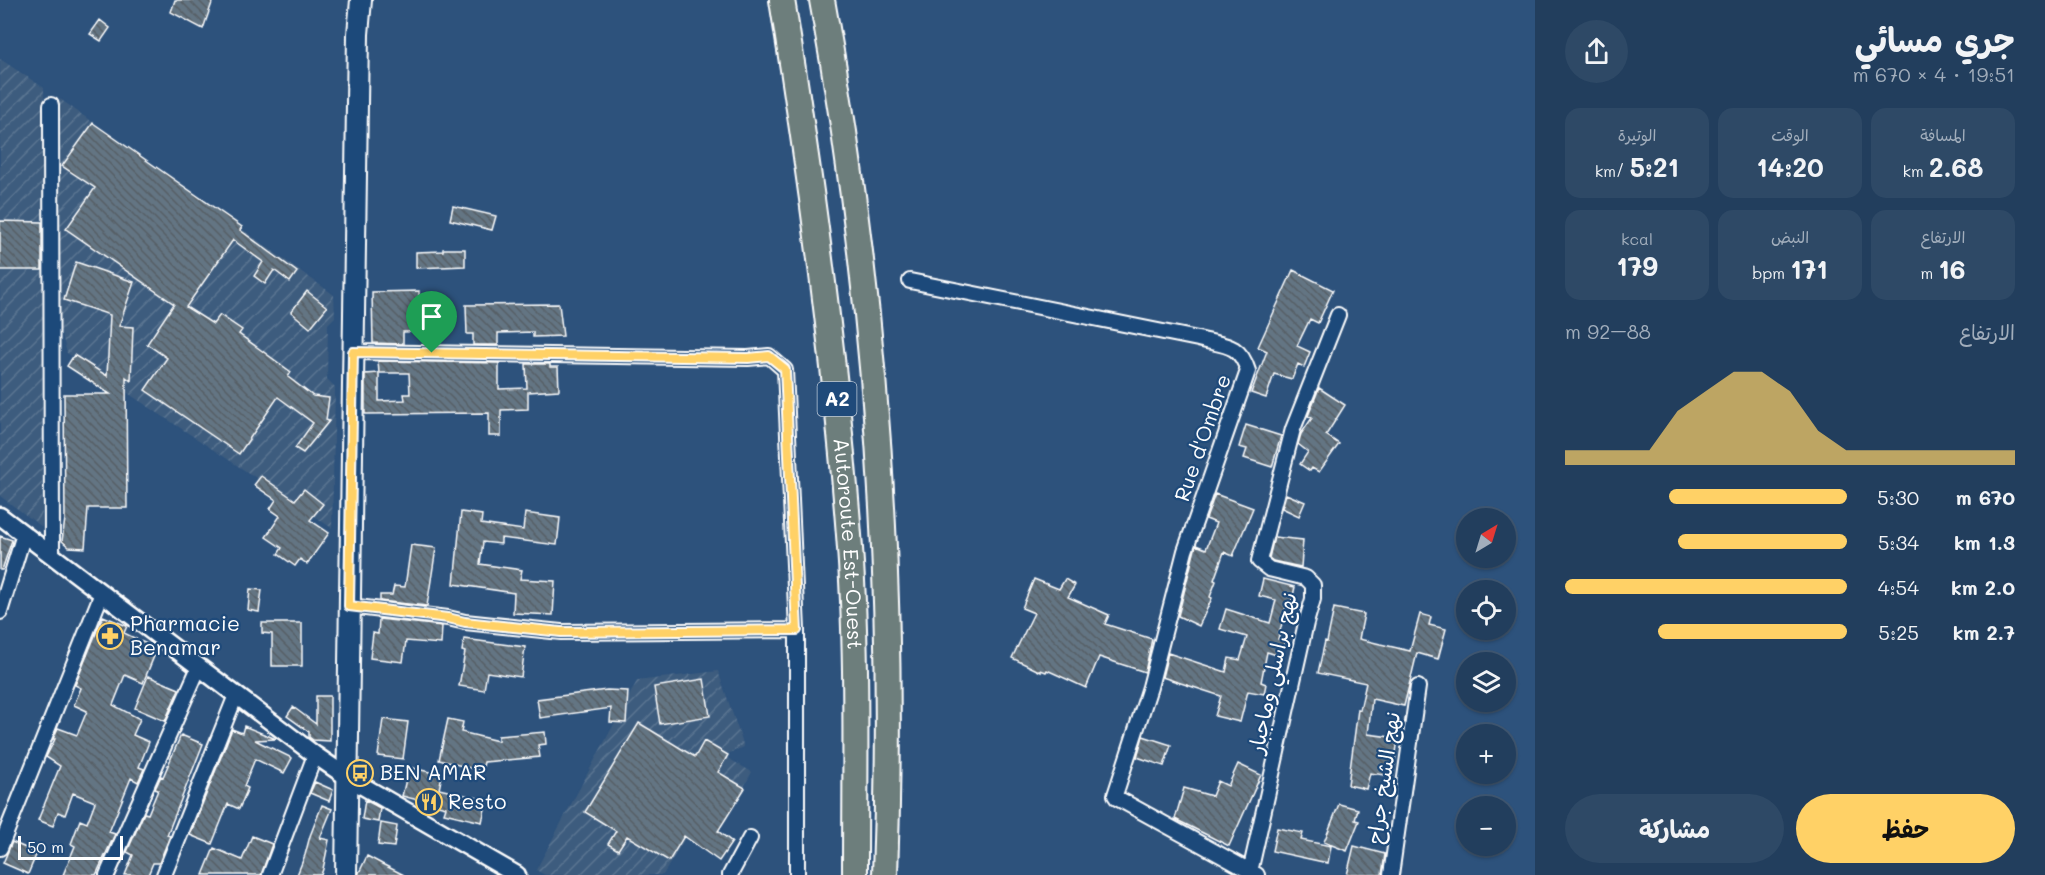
<!DOCTYPE html>
<html lang="ar">
<head>
<meta charset="utf-8">
<style>
	:root { --surface:#223e5d; --page:#2e4966; --text:#f1f3f6; --muted:#a2aebc; --line:#3f5772; --accent:#ffd166 }
	body { margin:0; font-family:Mali,"Playpen Sans Arabic",sans-serif; background:var(--page); color:var(--text); direction:rtl; height:100vh; display:flex; flex-direction:column; font-size:22px; white-space:nowrap }
	* { box-sizing:border-box; margin:0 }
	p { font-size:20px; color:var(--muted) }
	.icon { flex:none; width:33px; height:33px; fill:none; stroke:currentColor; stroke-width:2; stroke-linecap:round; stroke-linejoin:round }
	.map { position:relative; flex:1; overflow:hidden; direction:ltr }
	.side { display:flex; flex-direction:column; background:var(--surface); width:510px }
	.side>* { flex:none }
	.needle { width:39px; rotate:38deg }
	.tools { position:absolute; left:1456px; top:508px; display:grid; gap:12px }
	.tools a { display:grid; place-items:center; width:60px; height:60px; border-radius:50%; background:var(--surface); box-shadow:0 2px 4px #0004,0 0 0 2px var(--line); font-size:30px }
	.scale { position:absolute; left:18px; bottom:15px; width:105px; box-sizing:border-box; padding-left:6px; border:3px solid #fff; border-top:0; font-size:16px; line-height:21px; white-space:nowrap; color:#fff; -webkit-text-stroke:4px #1f4a7a; paint-order:stroke }
	.pin { position:absolute; display:grid; place-items:center; width:51px; height:51px; color:#fff; margin:-62px -26px; border-radius:50% 50% 50% 0; rotate:-45deg; box-shadow:0 0 6px #0007 }
	.pin .icon { rotate:45deg }
	.round { display:grid; place-items:center; flex:none; width:63px; height:63px; border-radius:32px; background:var(--page) }
	.summary { display:flex; align-items:center; justify-content:space-between; height:102px; padding:0 30px }
	h1 { font-size:33px; font-weight:700; line-height:45px }
	.metrics { display:grid; grid-template-columns:repeat(3,1fr); gap:9px; height:102px; padding:6px 30px }
	.metrics div { display:grid; align-content:center; border-radius:15px; background:var(--page); text-align:center }
	.metrics b { font-size:26px; font-weight:700 }
	.metrics small { font-size:16px; font-weight:400 }
	.metrics p { font-size:16px }
	.chart { height:168px; padding:12px 30px }
	.chart p { display:flex; justify-content:space-between }
	.chart svg { width:100%; height:108px; margin-top:6px; fill:var(--accent); opacity:.7 }
	.cta { display:flex; gap:12px; margin-top:auto; padding:12px 30px }
	.cta a { flex:1; height:69px; border-radius:36px; background:var(--accent); color:#111; font-size:24px; font-weight:700; line-height:69px; text-align:center }
	.cta a+a { background:var(--page); color:var(--text) }
	ul { padding:0 30px; list-style:none; font-size:20px }
	li { display:grid; grid-template-columns:96px 72px 1fr; align-items:center; height:45px }
	li i { height:15px; border-radius:8px; background:var(--accent) }
	main { display:flex; flex:1; min-height:0 }
	.map>svg:first-child { display:block }
</style>
</head>
<body>
<main>
<section class="side">
<div class="summary"><div><h1>جري مسائي</h1><p>19:51 · 4 × 670 m</p></div><a class="round"><svg class="icon" aria-label="share" viewBox="0 0 24 24"><path d="M12 15V3M7 8l5-5 5 5M5 13v7h14v-7"/></svg></a></div>
<div class="metrics">
<div><p>المسافة</p><b>2.68<small> km</small></b></div>
<div><p>الوقت</p><b>14:20</b></div>
<div><p>الوتيرة</p><b>5:21<small> /km</small></b></div>
</div>
<div class="metrics">
<div><p>الارتفاع</p><b>16<small> m</small></b></div>
<div><p>النبض</p><b>171<small> bpm</small></b></div>
<div><p>kcal</p><b>179</b></div>
</div>
<div class="chart"><p><span>الارتفاع</span>88–92 m</p>
<svg viewBox="0 0 160 44" preserveAspectRatio="none"><path d="M0 44V38L10 38L20 38L30 38L40 22L50 14L60 6L70 6L80 14L90 30L100 38L110 38L120 38L130 38L140 38L150 38L160 38V44z"/></svg>
</div>
<ul>
<li><b>670 m</b>5:30<i style="width:63%"></i></li>
<li><b>1.3 km</b>5:34<i style="width:60%"></i></li>
<li><b>2.0 km</b>4:54<i style="width:100%"></i></li>
<li><b>2.7 km</b>5:25<i style="width:67%"></i></li>
</ul>
<div class="cta"><a>حفظ</a><a>مشاركة</a></div>
</section>
<div class="map">
<svg width="1535" height="875" viewBox="0 0 1535 875">
	<defs>
		<pattern id="industrial-furrows" width="10" height="10" patternUnits="userSpaceOnUse" patternTransform="scale(1.5)"><rect width="10" height="10" fill="#3d5c7e"/><path d="M-1 1l2-2M0 10L10 0M9 11l2-2" fill="none" stroke="#5a7491"/></pattern>
		<pattern id="building-back-hatch" width="6" height="6" patternUnits="userSpaceOnUse" patternTransform="scale(1.5)"><rect width="6" height="6" fill="#637483"/><path d="M-1 5l2 2M0 0l6 6M5-1l2 2" fill="none" stroke="#565e65"/></pattern>
	</defs>
	<rect width="100%" height="100%" fill="#2d527c"/>
	<filter id="ink" filterUnits="userSpaceOnUse"><feTurbulence type="fractalNoise" baseFrequency=".0167" numOctaves="2"/><feDisplacementMap in="SourceGraphic" scale="12" xChannelSelector="R" yChannelSelector="G"/><feConvolveMatrix kernelMatrix="1 2 1 2 8 2 1 2 1" color-interpolation-filters="sRGB"/></filter>
	<g filter="url(#ink)">
		<path fill="url(#industrial-furrows)" d="M 0,59 L 44,88 L 42,527 L 0,496 Z
			M 60,99 L 334,295 L 335,317 L 328,324 L 327,379 L 335,387 L 332,528 L 67,353 L 59,325 Z
			M 718,671 L 744,747 L 725,755 L 712,749 L 752,772 L 725,822 L 702,810 L 663,875 L 545,875 L 536,870 L 637,681 Z"/>
		<path fill="url(#building-back-hatch)" stroke="#fff" stroke-width="1.5" fill-rule="evenodd" d="M 175,0 L 213,0 L 203,29 L 171,12 Z
			M 100,20 L 110,28 L 101,41 L 90,34 Z
			M 93,123 L 242,227 L 240,230 L 297,272 L 290,282 L 274,270 L 265,284 L 254,276 L 263,262 L 233,240 L 186,307 L 213,324 L 220,315 L 242,330 L 239,334 L 291,372 L 288,377 L 313,396 L 329,398 L 326,420 L 329,421 L 303,453 L 295,448 L 313,423 L 278,397 L 239,454 L 145,390 L 167,358 L 147,344 L 174,304 L 66,229 L 95,188 L 62,166 Z
			M 453,206 L 496,216 L 492,230 L 450,220 Z
			M 0,221 L 42,222 L 42,270 L 0,270 Z
			M 443,249 L 465,249 L 465,266 L 416,268 L 416,252 L 443,251 Z
			M 76,262 L 134,282 L 119,326 L 133,327 L 131,381 L 126,377 L 127,508 L 88,508 L 85,548 L 69,547 L 62,541 L 65,519 L 64,394 L 110,394 L 67,366 L 74,355 L 107,376 L 110,315 L 64,300 Z
			M 1293,270 L 1333,290 L 1318,323 L 1310,319 L 1297,346 L 1310,352 L 1304,367 L 1298,364 L 1292,379 L 1274,374 L 1266,398 L 1251,393 L 1267,351 L 1258,347 Z
			M 307,291 L 327,307 L 310,328 L 291,312 Z
			M 419,291 L 419,296 L 437,296 L 438,331 L 403,332 L 403,344 L 373,343 L 372,292 Z
			M 559,304 L 563,336 L 533,337 L 533,332 L 498,333 L 498,345 L 473,345 L 473,334 L 467,334 L 466,305 Z
			M 378,361 L 499,363 L 499,389 L 527,388 L 526,364 L 550,364 L 550,367 L 558,367 L 559,390 L 528,392 L 528,409 L 501,410 L 501,436 L 489,436 L 489,413 L 365,414 L 365,374 L 379,373 ZM 379,373 L 409,373 L 410,394 L 404,394 L 405,400 L 379,401 Z
			M 1319,388 L 1345,405 L 1326,435 L 1339,444 L 1319,472 L 1312,468 L 1310,471 L 1300,464 L 1308,452 L 1298,444 L 1301,434 L 1312,418 L 1308,416 Z
			M 1246,425 L 1281,436 L 1272,467 L 1244,458 L 1247,449 L 1239,447 Z
			M 261,476 L 295,500 L 304,489 L 323,504 L 310,520 L 329,533 L 307,564 L 300,559 L 295,566 L 278,554 L 282,548 L 266,537 L 280,516 L 270,509 L 276,500 L 254,485 Z
			M 1215,494 L 1253,508 L 1233,556 L 1224,552 L 1214,580 L 1216,581 L 1210,597 L 1212,598 L 1199,626 L 1178,616 L 1196,545 L 1206,549 L 1216,523 L 1206,519 Z
			M 1286,494 L 1305,502 L 1299,516 L 1282,508 Z
			M 461,512 L 482,515 L 481,524 L 523,530 L 525,513 L 560,518 L 557,545 L 501,538 L 501,544 L 483,542 L 480,564 L 522,570 L 520,579 L 555,581 L 553,615 L 513,613 L 514,593 L 454,584 Z
			M 0,536 L 12,540 L 2,570 L 0,570 Z
			M 1274,537 L 1303,540 L 1301,567 L 1273,561 L 1269,558 Z
			M 411,545 L 436,548 L 427,606 L 380,601 L 380,595 L 392,595 L 394,586 L 405,587 Z
			M 1034,579 L 1059,589 L 1065,579 L 1075,585 L 1068,597 L 1109,615 L 1105,624 L 1152,639 L 1145,672 L 1099,657 L 1086,688 L 1047,670 L 1046,672 L 1041,670 L 1041,672 L 1012,658 L 1034,613 L 1022,608 Z
			M 1263,579 L 1295,587 L 1291,604 L 1287,603 L 1278,639 L 1285,641 L 1280,656 L 1267,652 L 1261,682 L 1266,684 L 1264,694 L 1248,691 L 1240,722 L 1215,716 L 1221,696 L 1162,677 L 1168,653 L 1226,672 L 1229,658 L 1240,660 L 1247,637 L 1220,629 L 1226,609 L 1270,623 L 1276,600 L 1259,596 Z
			M 250,589 L 262,590 L 259,612 L 248,610 Z
			M 1334,608 L 1364,614 L 1359,639 L 1410,651 L 1420,614 L 1431,617 L 1429,625 L 1446,629 L 1438,659 L 1417,653 L 1404,706 L 1372,699 L 1368,734 L 1398,738 L 1393,776 L 1370,773 L 1366,789 L 1348,785 L 1358,709 L 1360,710 L 1366,683 L 1318,673 L 1325,641 L 1327,642 Z
			M 103,616 L 127,626 L 124,633 L 157,649 L 143,683 L 125,675 L 113,705 L 140,719 L 133,735 L 149,742 L 139,767 L 144,769 L 138,782 L 131,778 L 109,832 L 115,834 L 96,875 L 63,875 L 75,846 L 71,844 L 80,820 L 87,823 L 95,802 L 73,793 L 65,815 L 58,812 L 53,826 L 38,820 L 60,766 L 46,757 L 55,739 L 53,739 L 58,728 L 77,735 L 87,711 L 74,705 L 81,688 L 75,685 Z
			M 379,619 L 442,626 L 441,644 L 406,641 L 403,662 L 370,658 L 373,633 L 378,634 Z
			M 262,623 L 302,623 L 302,666 L 272,666 L 272,634 L 262,633 Z
			M 464,639 L 525,647 L 521,677 L 487,672 L 484,690 L 459,686 L 465,652 L 462,651 Z
			M 148,676 L 179,689 L 165,721 L 135,708 Z
			M 704,679 L 710,716 L 660,724 L 654,687 Z
			M 607,690 L 628,691 L 626,723 L 610,722 L 611,708 L 540,718 L 537,699 Z
			M 316,696 L 330,696 L 330,741 L 313,740 L 309,737 L 309,732 L 287,716 L 293,707 L 316,724 Z
			M 383,719 L 408,722 L 403,759 L 378,756 Z
			M 448,719 L 463,722 L 461,732 L 498,741 L 498,736 L 545,732 L 546,744 L 538,745 L 540,757 L 484,762 L 482,771 L 439,760 Z
			M 639,723 L 695,757 L 704,741 L 728,755 L 718,772 L 745,788 L 718,831 L 732,842 L 719,861 L 684,836 L 669,861 L 627,836 L 618,850 L 608,844 L 616,831 L 585,812 Z
			M 244,726 L 276,739 L 255,740 L 292,758 L 284,773 L 255,759 L 244,786 L 248,788 L 239,809 L 228,804 L 212,844 L 190,835 L 232,729 L 242,733 Z
			M 181,735 L 203,744 L 167,835 L 170,836 L 159,863 L 153,863 L 148,875 L 125,875 L 133,855 L 127,852 L 144,813 L 148,814 L 158,790 L 155,789 L 161,776 L 163,777 Z
			M 1143,736 L 1171,745 L 1164,766 L 1137,757 Z
			M 1238,764 L 1261,775 L 1229,846 L 1175,819 L 1184,788 L 1212,796 L 1218,781 L 1228,786 Z
			M 409,767 L 442,775 L 439,789 L 487,800 L 482,822 L 444,813 L 446,807 L 402,796 Z
			M 315,782 L 333,790 L 329,801 L 310,793 Z
			M 365,800 L 380,808 L 378,822 L 362,819 Z
			M 1339,804 L 1358,809 L 1355,820 L 1359,821 L 1347,851 L 1324,842 Z
			M 322,805 L 332,809 L 320,838 L 329,840 L 323,869 L 321,875 L 297,875 L 305,855 L 310,836 Z
			M 381,823 L 397,826 L 394,847 L 378,845 Z
			M 1277,828 L 1303,833 L 1301,840 L 1331,846 L 1328,863 L 1272,851 Z
			M 252,836 L 272,844 L 261,875 L 203,875 L 214,848 L 242,860 Z
			M 12,842 L 37,853 L 28,874 L 3,863 Z
			M 1354,846 L 1385,854 L 1382,875 L 1347,875 Z
			M 367,856 L 382,864 L 404,875 L 358,875 Z"/>
		<g fill="none" stroke-linecap="round" stroke-linejoin="round">
			<defs>
				<path id="minor" d="M 51,105 L 52,555
					M 910,281 L 1198,339 C 1224,346 1239,342 1248,371 L 1185,551 L 1150,687 L 1115,795 L 1117,798 L 1257,875
					M 353,352 L 748,358 L 769,356 L 785,370 L 797,630 L 797,875
					M 349,606 L 448,618 L 465,622 L 561,632 L 797,630
					M 0,612 L 24,534
					M 0,848 L 102,593
					M 1250,872 L 1306,623 L 1313,599 L 1313,585 L 1306,578 L 1269,569 L 1259,561 L 1293,429 L 1338,315
					M 107,875 L 199,667
					M 164,875 L 236,695
					M 270,875 L 315,755
					M 730,875 L 750,838
					M 1391,875 L 1418,687"/>
				<path id="tertiary" d="M 0,516 L 315,755 L 347,777 L 517,875"/>
				<path id="secondary" d="M 346,875 L 358,34 L 361,0"/>
				<g id="motorway">
					<path id="s1" d="M 782,0 C 811,178 835,356 849,535 C 858,648 855,762 855,875"/>
					<path d="M 822,0 C 875,288 896,582 885,875"/>
				</g>
			</defs>
			<use href="#minor" stroke="#fff" stroke-width="18"/>
			<use href="#tertiary" stroke="#fff" stroke-width="21"/>
			<use href="#secondary" stroke="#fff" stroke-width="24"/>
			<use href="#motorway" stroke="#fff" stroke-width="28"/>
			<use href="#minor" stroke="#1f4a7a" stroke-width="14"/>
			<use href="#tertiary" stroke="#1f4a7a" stroke-width="16"/>
			<use href="#secondary" stroke="#1f4a7a" stroke-width="20"/>
			<use href="#motorway" stroke="#6d7e7c" stroke-width="24"/>
		</g>
	</g>
	<g fill="none" stroke-linecap="round" stroke-linejoin="round" filter="url(#ink)">
		<defs>
			<path id="route" d="M 353,352 L 748,358 L 769,356 L 785,369 L 797,630 L 561,632 L 465,622 L 448,618 L 349,606 Z"/>
		</defs>
		<use href="#route" stroke="#fff" stroke-width="12"/>
		<use href="#route" stroke="#ffd166" stroke-width="8"/>
	</g>
	<defs>
		<symbol id="pharmacy-ring" viewBox="-11 -11 22 22"><circle r="9.5" fill="#1f4a7a" stroke="#ffd166" stroke-width="1.5"/><path d="M-2-6h4v4h4v4h-4v4h-4v-4h-4v-4h4Z" fill="#ffd166"/></symbol>
		<symbol id="bus-ring" viewBox="-11 -11 22 22"><circle r="9.5" fill="#1f4a7a" stroke="#ffd166" stroke-width="1.5"/><path d="M-5-6H5V4H4V6H2V4H-2V6H-4V4H-5ZM-3.5-4V0h7V-4ZM-3.5 1.2v1.5H-2V1.2ZM2 1.2v1.5H3.5V1.2Z" fill="#ffd166"/></symbol>
		<symbol id="restaurant-ring" viewBox="-11 -11 22 22"><circle r="9.5" fill="#1f4a7a" stroke="#ffd166" stroke-width="1.5"/><path d="M-5-6h1v4h1v-4h1v4h1v-4h1v5L-1.5 .5V6h-2V.5L-5-1ZM5-6V6H3V1.5H1.5Q1.5-4 5-6Z" fill="#ffd166"/></symbol>
	</defs>
	<g fill-rule="evenodd">
		<use href="#pharmacy-ring" x="95" y="621" width="30" height="30"/>
		<use href="#bus-ring" x="345" y="758" width="30" height="30"/>
		<use href="#restaurant-ring" x="414" y="787" width="30" height="30"/>
	</g>
	<g text-anchor="middle" stroke-width="4.5" stroke-linejoin="round" paint-order="stroke">
		<rect fill="#1f4a7a" stroke="#bcc9d7" stroke-width="1.5" x="817.5" y="382" width="39" height="34" rx="4.5"/>
		<g font-size="20" font-weight="bold" fill="#fff">
			<text x="837" y="406">A2</text>
		</g>
		<g font-size="21" fill="#fff" stroke="#1f4a7a">
			<text transform="translate(1203 438) rotate(-71)" y="7">Rue d'Ombre</text>
			<text dy="7" stroke="none"><textPath href="#s1" startOffset="548">Autoroute Est-Ouest</textPath></text>
			<text transform="translate(1273 673) rotate(-78)" y="7">نهج براسلي وماجبار</text>
			<text transform="translate(1384 778) rotate(-82)" y="7">نهج الشيخ جراح</text>
		</g>
		<g font-size="21" fill="#fff" stroke="#1f4a7a" text-anchor="start">
			<text x="130" y="631">Pharmacie<tspan x="130" dy="24">Benamar</tspan></text>
			<text x="380" y="780">BEN AMAR</text>
			<text x="448" y="809">Resto</text>
		</g>
	</g>
</svg>
<div class="tools">
<a><svg class="needle" viewBox="-14 -14 28 28"><path d="M0-13l5 13h-10z" fill="#e53935"/><path d="M0 13l5-13h-10z" fill="#a2aebc"/></svg></a>
<a><svg class="icon" aria-label="locate" viewBox="0 0 24 24"><circle cx="12" cy="12" r="6"/><path d="M12 2v4M12 18v4M2 12h4M18 12h4"/></svg></a>
<a><svg class="icon" aria-label="layers" viewBox="0 0 24 24"><path d="M12 4l9 5-9 5-9-5zM3 14l9 5 9-5"/></svg></a>
<a>+</a>
<a>−</a>
</div>
<div class="scale">50 m</div>
<div class="pin" style="left:432px;top:353px;background:#1e9e55"><svg class="icon" aria-label="arrive" viewBox="0 0 24 24"><path d="M6 21V4h12l-3 4 3 4H6"/></svg></div>
</div>
</main>
</body>
</html>
